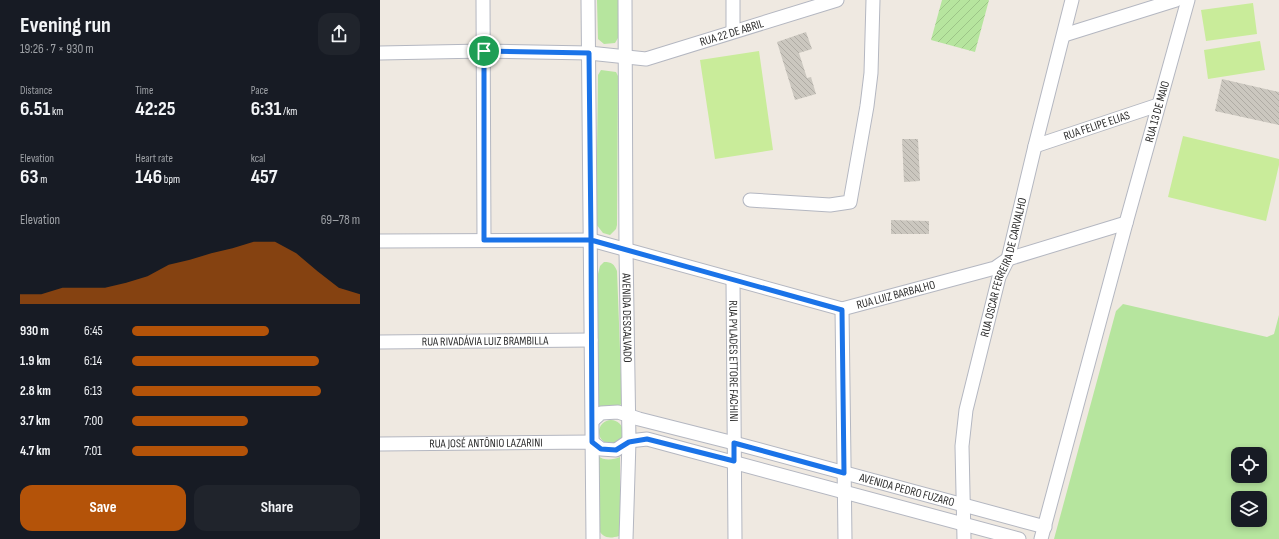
<!DOCTYPE html>
<html lang="en">
<head>
<meta charset="utf-8">
<style>
	:root { --surface:#171b24; --page:#20242c; --text:#f1f3f6; --muted:#9ea1a6; --accent:#b45309 }
	body { margin:0; font-family:"Sofia Sans Condensed",sans-serif; background:var(--page); color:var(--text); height:100vh; display:flex; flex-direction:column; font-size:15px; white-space:nowrap }
	* { box-sizing:border-box; margin:0 }
	p { font-size:13px; color:var(--muted) }
	.icon { flex:none; width:22px; height:22px; fill:none; stroke:currentColor; stroke-width:2; stroke-linecap:round; stroke-linejoin:round }
	.map { position:relative; flex:1; overflow:hidden }
	.panel { display:flex; flex-direction:column; background:var(--surface); width:380px }
	.panel>* { flex:none }
	.controls { position:absolute; left:851px; top:447px; display:grid; gap:8px }
	.controls a { display:grid; place-items:center; width:36px; height:36px; border-radius:8px; background:var(--surface); box-shadow:0 2px 6px #0003; font-size:20px }
	.pin { position:absolute; display:grid; place-items:center; width:34px; height:34px; color:#fff; margin:-17px; border:2px solid #fff; border-radius:50%; box-shadow:0 1px 4px #0007 }
	.round { display:grid; place-items:center; flex:none; width:42px; height:42px; border-radius:12px; background:var(--page) }
	.headline { display:flex; align-items:center; justify-content:space-between; height:68px; padding:0 20px }
	h1 { font-size:22px; font-weight:700; line-height:30px }
	.figures { display:grid; grid-template-columns:repeat(3,1fr); gap:6px; height:68px; padding:4px 20px }
	.figures div { display:grid; align-content:center }
	.figures b { font-size:20px; font-weight:700 }
	.figures small { font-size:11px; font-weight:400 }
	.figures p { font-size:11px }
	.chart { height:112px; padding:8px 20px }
	.chart p { display:flex; justify-content:space-between }
	.chart svg { width:100%; height:72px; margin-top:4px; fill:var(--accent); opacity:.7 }
	.action { display:flex; gap:8px; margin-top:auto; padding:8px 20px }
	.action a { flex:1; height:46px; border-radius:12px; background:var(--accent); color:#fff; font-size:16px; font-weight:700; line-height:46px; text-align:center }
	.action a+a { background:var(--page); color:var(--text) }
	ul { padding:0 20px; list-style:none; font-size:13px }
	li { display:grid; grid-template-columns:64px 48px 1fr; align-items:center; height:30px }
	li i { height:10px; border-radius:5px; background:var(--accent) }
	main { display:flex; flex:1; min-height:0 }
	.map>svg:first-child { display:block }
</style>
</head>
<body>
<main>
<section class="panel">
<div class="headline"><div><h1>Evening run</h1><p>19:26 · 7 × 930 m</p></div><a class="round"><svg class="icon" aria-label="share" viewBox="0 0 24 24"><path d="M12 15V3M7 8l5-5 5 5M5 13v7h14v-7"/></svg></a></div>
<div class="figures">
<div><p>Distance</p><b>6.51<small> km</small></b></div>
<div><p>Time</p><b>42:25</b></div>
<div><p>Pace</p><b>6:31<small> /km</small></b></div>
</div>
<div class="figures">
<div><p>Elevation</p><b>63<small> m</small></b></div>
<div><p>Heart rate</p><b>146<small> bpm</small></b></div>
<div><p>kcal</p><b>457</b></div>
</div>
<div class="chart"><p><span>Elevation</span>69–78 m</p>
<svg viewBox="0 0 160 44" preserveAspectRatio="none"><path d="M0 44V38L10 38L20 34L30 34L40 34L50 31L60 27L70 20L80 17L90 13L100 10L110 6L120 6L130 13L140 24L150 34L160 38V44z"/></svg>
</div>
<ul>
<li><b>930 m</b>6:45<i style="width:60%"></i></li>
<li><b>1.9 km</b>6:14<i style="width:82%"></i></li>
<li><b>2.8 km</b>6:13<i style="width:83%"></i></li>
<li><b>3.7 km</b>7:00<i style="width:51%"></i></li>
<li><b>4.7 km</b>7:01<i style="width:51%"></i></li>
</ul>
<div class="action"><a>Save</a><a>Share</a></div>
</section>
<div class="map">
<svg width="899" height="539" viewBox="0 0 899 539">
	<defs>
		<pattern id="garden-furrows" width="10" height="10" patternUnits="userSpaceOnUse"><rect width="10" height="10" fill="#b6e59e"/><path d="M-1 1l2-2M0 10L10 0M9 11l2-2" fill="none" stroke="#9dc588"/></pattern>
		<pattern id="building-back-hatch" width="6" height="6" patternUnits="userSpaceOnUse"><rect width="6" height="6" fill="#cbc7bf"/><path d="M-1 5l2 2M0 0l6 6M5-1l2 2" fill="none" stroke="#afaba4"/></pattern>
	</defs>
	<rect width="100%" height="100%" fill="#efe9e1"/>
	<path fill="#b6e59e" fill-rule="evenodd" d="M 217,0 L 238,0 L 238,38 L 235,43 L 224,44 L 218,39 Z
		M 221,70 L 236,72 L 238,76 L 237,225 L 236,229 L 230,235 L 223,233 L 216,224 L 218,75 Z
		M 224,262 C 232,262 234,264 237,271 L 242,402 L 240,406 L 225,406 L 221,408 L 218,407 L 218,274 L 220,266 Z
		M 743,304 L 887,337 L 894,334 L 899,315 L 899,539 L 674,539 L 736,311 ZM 858,454 L 880,454 L 880,476 L 858,476 ZM 858,498 L 880,498 L 880,520 L 858,520 Z
		M219 432a12 12 0 1 1 24 0a12 12 0 1 1-24 0Z
		M 218,456 C 224,461 233,460 240,457 L 240,530 L 239,536 C 229,539 222,538 218,528 Z"/>
	<path fill="url(#garden-furrows)" d="M 562,0 L 609,0 L 595,52 L 551,40 Z"/>
	<path fill="#c9ec9a" d="M 873,3 L 877,34 L 826,41 L 821,10 Z
		M 880,41 L 885,70 L 828,79 L 824,50 Z
		M 379,51 L 393,150 L 335,159 L 320,60 Z
		M 803,136 L 899,159 L 899,165 L 886,221 L 788,197 Z"/>
	<path fill="url(#building-back-hatch)" d="M 426,32 L 432,49 L 419,53 L 427,78 L 431,77 L 436,94 L 415,100 L 397,42 Z
		M 842,79 L 899,92 L 899,125 L 835,111 Z
		M 522,139 L 538,139 L 540,181 L 524,182 Z
		M 511,220 L 549,221 L 549,234 L 511,234 Z"/>
	<g fill="none" stroke-linecap="round" stroke-linejoin="round">
		<defs>
			<g id="minor">
				<path d="M 103,0 L 104,240"/>
				<path d="M 208,0 L 213,539"/>
				<path id="s1" d="M 245,0 L 246,250 L 249,441 L 246,539"/>
				<path d="M 353,0 L 353,31"/>
				<path d="M 684,35 L 796,0"/>
				<path id="s2" d="M 0,53 L 104,51 L 209,53 L 266,59 L 457,0"/>
				<path id="s3" d="M 655,146 L 778,105"/>
				<path d="M 370,200 L 450,205 L 470,202 L 487,106 L 491,73 L 493,0"/>
				<path id="s4" d="M 0,241 L 211,240 L 462,309 L 615,268 L 628,259 L 746,223"/>
				<path id="s5" d="M 353,280 L 355,539"/>
				<path d="M 462,309 L 465,539"/>
				<path id="s6" d="M 0,342 L 211,340"/>
				<path id="s7" d="M 213,420 L 221,413 L 238,412 L 259,419 L 354,443 L 665,527"/>
				<path id="s8" d="M 0,444 L 212,442 L 221,449 L 236,450 L 249,441 L 267,439 L 639,539"/>
				<path id="s9" d="M 584,539 L 582,446 L 586,410 L 619,277 L 628,259 L 655,146 L 692,0"/>
				<path id="s10" d="M 661,539 L 746,223 L 808,0"/>
			</g>
		</defs>
		<use href="#minor" stroke="#b4b7c1" stroke-width="15"/>
		<use href="#minor" stroke="#fff" stroke-width="13"/>
	</g>
	<g fill="none" stroke-linecap="round" stroke-linejoin="round">
		<defs>
			<path id="route" d="M 104,51 L 209,53 L 211,240 L 212,442 L 221,449 L 236,450 L 249,442 L 267,439 L 354,461 L 354,443 L 464,473 L 462,310 L 211,240 L 104,240 L 104,51"/>
		</defs>
		<use href="#route" stroke="#fff" stroke-width="8"/>
		<use href="#route" stroke="#1a73e8" stroke-width="5"/>
	</g>
	<g text-anchor="middle" stroke-width="3" stroke-linejoin="round" paint-order="stroke">
		<g font-size="12" fill="#2e2e2e" stroke="#fff">
			<text dy="4" stroke="none"><textPath href="#s2" startOffset="356">RUA 22 DE ABRIL</textPath></text>
			<text dy="4" stroke="none"><textPath href="#s10" startOffset="443">RUA 13 DE MAIO</textPath></text>
			<text dy="4" stroke="none"><textPath href="#s3" startOffset="65">RUA FELIPE ELIAS</textPath></text>
			<text dy="4" stroke="none"><textPath href="#s9" startOffset="277">RUA OSCAR FERREIRA DE CARVALHO</textPath></text>
			<text dy="4" stroke="none"><textPath href="#s4" startOffset="527">RUA LUIZ BARBALHO</textPath></text>
			<text dy="4" stroke="none"><textPath href="#s1" startOffset="318">AVENIDA DESCALVADO</textPath></text>
			<text dy="4" stroke="none"><textPath href="#s6" startOffset="105">RUA RIVADÁVIA LUIZ BRAMBILLA</textPath></text>
			<text dy="4" stroke="none"><textPath href="#s5" startOffset="81">RUA PYLADES ETTORE FACHINI</textPath></text>
			<text dy="4" stroke="none"><textPath href="#s8" startOffset="106">RUA JOSÉ ANTÔNIO LAZARINI</textPath></text>
			<text dy="4" stroke="none"><textPath href="#s7" startOffset="327">AVENIDA PEDRO FUZARO</textPath></text>
		</g>
	</g>
</svg>
<div class="controls">
<a><svg class="icon" aria-label="locate" viewBox="0 0 24 24"><circle cx="12" cy="12" r="6"/><path d="M12 2v4M12 18v4M2 12h4M18 12h4"/></svg></a>
<a><svg class="icon" aria-label="layers" viewBox="0 0 24 24"><path d="M12 4l9 5-9 5-9-5zM3 14l9 5 9-5"/></svg></a>
</div>
<div class="pin" style="left:104px;top:51px;background:#1e9e55"><svg class="icon" aria-label="arrive" viewBox="0 0 24 24"><path d="M6 21V4h12l-3 4 3 4H6"/></svg></div>
</div>
</main>
</body>
</html>
